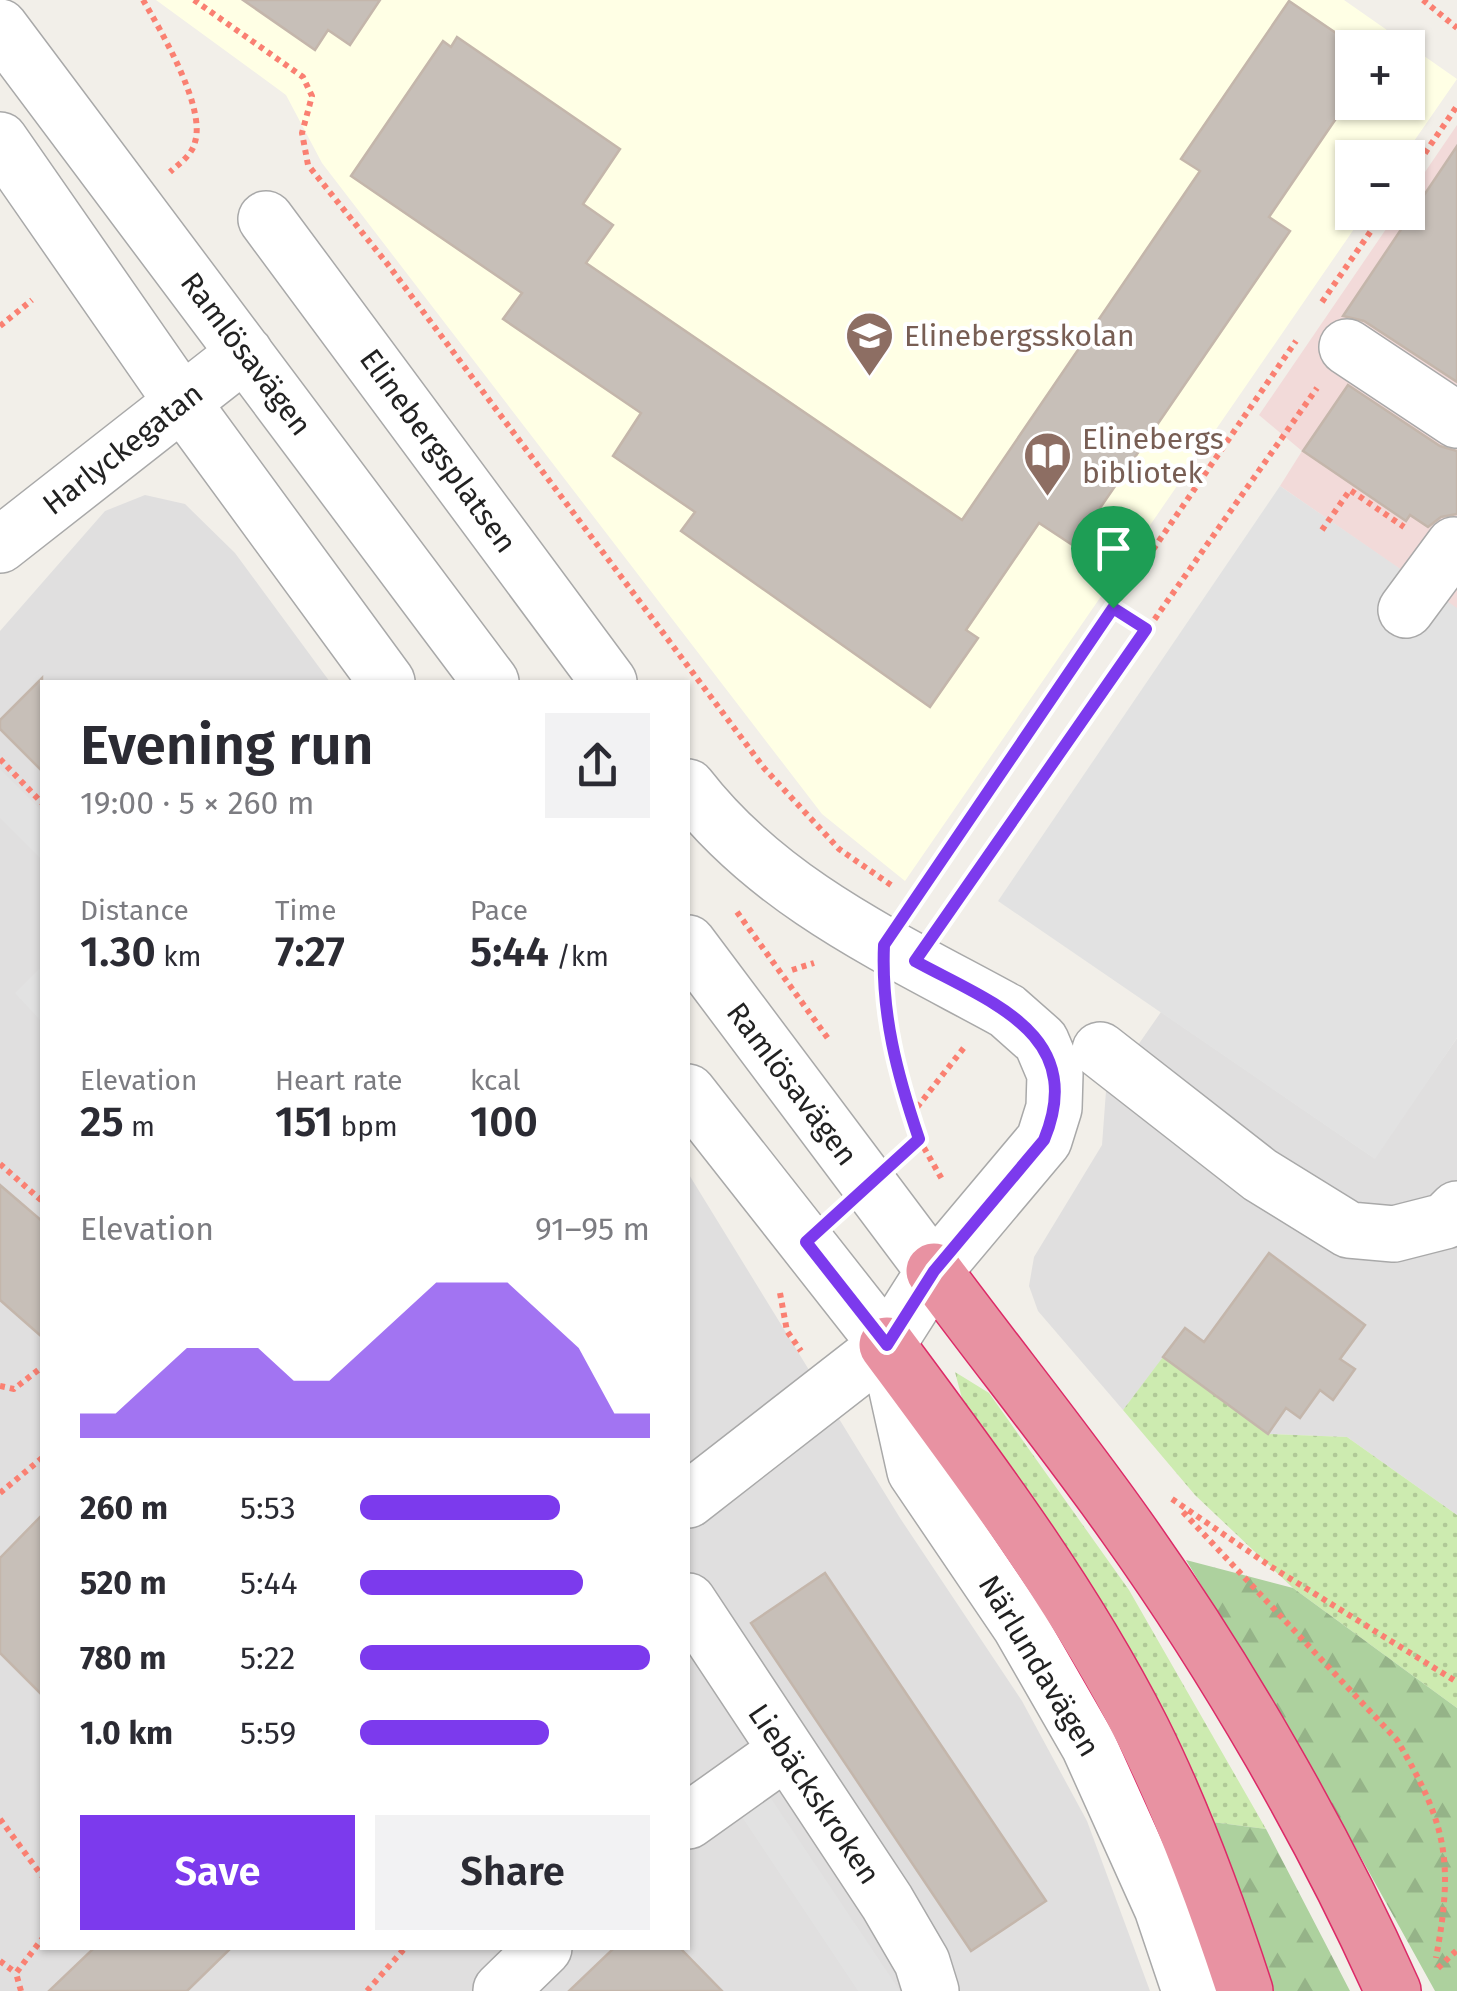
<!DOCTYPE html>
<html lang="en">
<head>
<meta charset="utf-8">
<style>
	:root { --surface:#fff; --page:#f2f2f3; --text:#2b2b33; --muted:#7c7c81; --accent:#7c3aed }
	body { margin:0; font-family:"Fira Sans",sans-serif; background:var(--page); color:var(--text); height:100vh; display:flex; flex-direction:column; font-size:38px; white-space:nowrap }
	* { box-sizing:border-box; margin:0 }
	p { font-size:32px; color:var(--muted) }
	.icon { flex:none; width:55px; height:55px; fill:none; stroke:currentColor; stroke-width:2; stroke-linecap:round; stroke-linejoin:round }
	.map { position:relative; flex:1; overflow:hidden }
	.side { position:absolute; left:40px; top:680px; width:650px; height:1270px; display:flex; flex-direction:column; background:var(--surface); border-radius:0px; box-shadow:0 2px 8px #0004 }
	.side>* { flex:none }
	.controls { position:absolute; left:1335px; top:30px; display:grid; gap:20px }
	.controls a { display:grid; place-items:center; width:90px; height:90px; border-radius:0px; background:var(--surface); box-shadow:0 2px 8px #0004; font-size:50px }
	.pin { position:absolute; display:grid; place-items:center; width:85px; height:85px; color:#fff; margin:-102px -42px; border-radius:50% 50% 50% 0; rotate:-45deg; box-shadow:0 0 10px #0007 }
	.pin .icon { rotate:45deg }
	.round { display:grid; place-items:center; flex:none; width:105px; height:105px; border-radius:0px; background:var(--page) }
	.head { display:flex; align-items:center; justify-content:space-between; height:170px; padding:0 40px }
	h1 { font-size:55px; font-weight:600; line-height:75px }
	.metrics { display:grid; grid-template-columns:repeat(3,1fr); gap:15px; height:170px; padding:10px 40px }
	.metrics div { display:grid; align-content:center }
	.metrics b { font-size:42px; font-weight:600 }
	.metrics small { font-size:28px; font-weight:400 }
	.metrics p { font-size:28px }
	.chart { height:280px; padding:20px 40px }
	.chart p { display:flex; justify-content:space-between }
	.chart svg { width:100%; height:180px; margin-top:10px; fill:var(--accent); opacity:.7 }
	.action { display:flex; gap:20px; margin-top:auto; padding:20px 40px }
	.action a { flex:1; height:115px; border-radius:0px; background:var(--accent); color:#fff; font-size:40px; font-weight:600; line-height:115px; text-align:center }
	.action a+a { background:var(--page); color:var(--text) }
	ul { padding:0 40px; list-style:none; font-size:32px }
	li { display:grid; grid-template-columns:160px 120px 1fr; align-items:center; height:75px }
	li i { height:25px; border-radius:12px; background:var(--accent) }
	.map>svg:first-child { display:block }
</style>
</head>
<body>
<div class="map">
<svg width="1457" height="1991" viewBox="0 0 1457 1991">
	<defs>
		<pattern id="grass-dots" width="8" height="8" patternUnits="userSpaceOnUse" patternTransform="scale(2.5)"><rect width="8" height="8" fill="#cdebb0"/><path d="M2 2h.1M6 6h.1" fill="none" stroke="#b0c997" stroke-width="1.8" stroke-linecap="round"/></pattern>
		<pattern id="forest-firs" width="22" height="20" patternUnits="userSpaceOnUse" patternTransform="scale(2.5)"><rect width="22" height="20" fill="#add19e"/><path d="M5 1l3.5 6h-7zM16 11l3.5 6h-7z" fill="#95b388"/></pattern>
	</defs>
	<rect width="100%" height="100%" fill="#f2efe9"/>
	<path fill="#e0dfdf" d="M 145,495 L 185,504 L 235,553 L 330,682 L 42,682 L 42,1948 L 688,1948 L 688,1173 L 900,1518 L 1022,1701 L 1087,1821 L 1150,1991 L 0,1991 L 0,631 L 105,511 Z
		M 1161,1012 L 1374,1158 L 1457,1038 L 1457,1515 L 1347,1437 L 1268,1434 L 1164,1357 L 1123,1410 L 1038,1311 L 1029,1286 L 1034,1257 L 1102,1145 L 1106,1091 Z"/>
	<path fill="#f2dad9" d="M 1457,125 L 1457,609 L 1280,486 L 1302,451 L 1259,415 L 1397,213 L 1408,212 L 1408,197 Z"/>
	<path fill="#ffffe5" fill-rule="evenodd" d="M 156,0 L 1344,0 L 1457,79 L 1403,157 L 1352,158 L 1352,212 L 1365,213 L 905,881 L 822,814 L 322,163 L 286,95 ZM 1352,48 L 1408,48 L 1408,102 L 1352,102 Z"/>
	<path fill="url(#grass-dots)" d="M 1163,1357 L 1268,1434 L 1347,1437 L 1457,1515 L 1457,1708 L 1293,1588 L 1195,1495 L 1123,1410 Z
		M 955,1372 L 989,1393 L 1129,1590 L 1266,1829 L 1212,1822 C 1153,1671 1057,1538 964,1406 Z"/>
	<path fill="url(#forest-firs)" d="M 1186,1560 L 1293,1588 L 1457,1708 L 1457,1991 L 1435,1991 L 1308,1762 Z
		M 1212,1822 L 1266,1829 L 1350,1991 L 1274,1991 Z"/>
	<path fill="#e2e2e2" d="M 1280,486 L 1457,608 L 1457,1038 L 1375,1159 L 998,901 Z
		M 0,769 L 42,811 L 42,860 L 0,818 Z
		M 39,969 L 42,973 L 42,1022 L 15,993 Z
		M 762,1785 L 900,1991 L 858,1991 L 734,1805 Z"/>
	<path fill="#c7bfb8" stroke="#c4b6ab" stroke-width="2.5" d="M 243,0 L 380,0 L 350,45 L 328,30 L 315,50 Z
		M 1289,1 L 1352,44 L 1352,95 L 1269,217 L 1290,231 L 1074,546 L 1039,523 L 966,630 L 978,638 L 930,707 L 681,531 L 695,512 L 613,456 L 641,413 L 503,319 L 522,293 L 351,176 L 443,41 L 451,47 L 457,37 L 620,149 L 583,204 L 613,225 L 586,263 L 962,520 L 1200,171 L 1181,159 Z
		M 1457,146 L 1457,382 L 1364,321 L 1343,316 Z
		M 1348,385 L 1440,446 L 1457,451 L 1457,514 L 1441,517 L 1428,527 L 1410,515 L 1406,521 L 1303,451 Z
		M 42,678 L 42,771 L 0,729 L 0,720 Z
		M 0,1185 L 42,1221 L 42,1337 L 0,1300 Z
		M 1269,1253 L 1365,1325 L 1340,1359 L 1355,1369 L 1333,1400 L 1320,1390 L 1300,1418 L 1286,1408 L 1268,1434 L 1163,1357 L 1185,1328 L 1204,1342 Z
		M 42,1515 L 42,1695 L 0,1653 L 0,1558 Z
		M 825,1573 L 1046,1901 L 971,1951 L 751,1623 Z
		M 94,1948 L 231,1948 L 187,1991 L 49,1991 Z
		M 614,1948 L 680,1948 L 722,1991 L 569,1991 Z"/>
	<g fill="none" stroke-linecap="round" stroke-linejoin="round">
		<defs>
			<path id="minor" d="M 0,27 L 491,682
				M 0,140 L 182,402 L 387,682
				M 266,219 L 609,682
				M 1347,347 L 1457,420
				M 0,545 L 245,353
				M 1406,610 L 1454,545
				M 688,787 C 771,894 890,947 1007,1011 L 1041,1041 L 1055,1074 L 1054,1108 L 1044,1140 L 934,1271 L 887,1345 L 688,1500
				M 688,943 L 934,1271
				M 1100,1050 L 1260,1175 L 1349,1230 L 1394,1234 L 1445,1221 L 1457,1209
				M 688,1092 L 887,1345 L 915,1471 L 1020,1626 L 1089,1746 L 1162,1908 L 1190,1991
				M 688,1601 L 887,1902 L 922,1962 L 931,1991
				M 688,1821 L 785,1752
				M 501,1990 L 544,1948"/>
			<path id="highway" d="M 934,1271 C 997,1356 1064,1439 1125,1525 C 1225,1665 1323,1834 1393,1991
				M 887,1345 C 979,1469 1072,1592 1142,1730 C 1184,1814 1216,1902 1245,1991"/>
		</defs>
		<use href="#minor" stroke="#a9a9a9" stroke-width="58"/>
		<use href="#highway" stroke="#dc2a67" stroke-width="58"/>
		<path stroke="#fa8072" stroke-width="6" stroke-dasharray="5 5" stroke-linecap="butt" d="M 143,0 C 161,31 206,107 195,142 C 192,155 180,163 170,172
			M 194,0 L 303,77 L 312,96 L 302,133 L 308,165 L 389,266 L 764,768 L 839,849 L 891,885
			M 1423,0 L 1457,28
			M 1408,178 L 1457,106
			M 1322,302 L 1384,212
			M 0,326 L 32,300
			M 1322,530 L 1350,490 L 1404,527
			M 1113,608 L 1146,629
			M 0,759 L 42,803
			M 910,904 L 1296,341
			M 737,912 L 829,1040
			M 942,922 L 1317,388
			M 792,970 L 814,963
			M 884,1004 L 892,1052 L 919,1139 L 906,1151
			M 911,1115 L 966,1045
			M 919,1139 L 943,1181
			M 0,1164 L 42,1201
			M 780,1293 L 787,1331 L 801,1351
			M 0,1386 L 14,1389 L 42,1367
			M 0,1493 L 42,1458
			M 1172,1499 L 1270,1566 L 1457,1682
			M 1183,1512 L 1397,1740 C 1447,1825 1454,1861 1436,1958
			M 0,1819 L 42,1876
			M 0,1961 L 16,1973
			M 1438,1968 L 1457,1950
			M 21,1991 L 16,1973 L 42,1939
			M 367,1991 L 405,1948"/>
		<use href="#minor" stroke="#fff" stroke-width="55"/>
		<use href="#highway" stroke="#e892a2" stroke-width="55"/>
	</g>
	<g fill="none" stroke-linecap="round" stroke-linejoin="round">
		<defs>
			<path id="route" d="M 1113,608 L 1146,629 L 915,961 C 990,1002 1088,1034 1044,1140 L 934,1271 L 887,1345 L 806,1242 L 919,1139 C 897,1074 881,1014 884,945 Z"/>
		</defs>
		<use href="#route" stroke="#fff" stroke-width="20"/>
		<use href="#route" stroke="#7c3aed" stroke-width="12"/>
	</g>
	<defs>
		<symbol id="school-pin" viewBox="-11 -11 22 30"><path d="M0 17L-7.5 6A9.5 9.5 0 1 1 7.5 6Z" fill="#8d6e63" stroke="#fff"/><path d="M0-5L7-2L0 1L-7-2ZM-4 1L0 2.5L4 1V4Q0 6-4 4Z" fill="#fff"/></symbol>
		<symbol id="library-pin" viewBox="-11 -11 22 30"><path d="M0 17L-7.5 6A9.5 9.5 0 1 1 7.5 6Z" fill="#8d6e63" stroke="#fff"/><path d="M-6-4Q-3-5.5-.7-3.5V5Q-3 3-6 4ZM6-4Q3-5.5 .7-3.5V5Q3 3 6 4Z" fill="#fff"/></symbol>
	</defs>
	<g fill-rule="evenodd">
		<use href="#school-pin" x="842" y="308" width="55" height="75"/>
		<use href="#library-pin" x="1020" y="428" width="55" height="75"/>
	</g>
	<g text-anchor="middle" stroke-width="8" stroke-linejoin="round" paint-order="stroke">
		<g font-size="30" fill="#785e54" stroke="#fff" text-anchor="start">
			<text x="904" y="346">Elinebergsskolan</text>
			<text x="1082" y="449">Elinebergs<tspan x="1082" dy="34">bibliotek</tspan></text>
		</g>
		<g font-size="30" fill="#222" stroke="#fff">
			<text transform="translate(246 354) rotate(53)" y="10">Ramlösavägen</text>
			<text transform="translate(123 449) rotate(-38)" y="10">Harlyckegatan</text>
			<text transform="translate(438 451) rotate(54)" y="10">Elinebergsplatsen</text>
			<text transform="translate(792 1084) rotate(53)" y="10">Ramlösavägen</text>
			<text transform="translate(1039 1666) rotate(59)" y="10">Närlundavägen</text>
			<text transform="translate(814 1794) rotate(56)" y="10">Liebäckskroken</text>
		</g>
	</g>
</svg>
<div class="controls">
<a>+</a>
<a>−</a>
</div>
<div class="pin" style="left:1113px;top:608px;background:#1e9e55"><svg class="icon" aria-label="arrive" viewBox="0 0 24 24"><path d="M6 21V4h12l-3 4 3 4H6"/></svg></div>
<section class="side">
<div class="head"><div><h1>Evening run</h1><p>19:00 · 5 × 260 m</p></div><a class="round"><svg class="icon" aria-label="share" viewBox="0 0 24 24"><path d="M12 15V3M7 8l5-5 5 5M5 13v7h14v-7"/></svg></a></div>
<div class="metrics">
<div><p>Distance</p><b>1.30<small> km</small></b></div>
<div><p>Time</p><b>7:27</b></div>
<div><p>Pace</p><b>5:44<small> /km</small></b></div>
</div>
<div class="metrics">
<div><p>Elevation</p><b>25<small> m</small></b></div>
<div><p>Heart rate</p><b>151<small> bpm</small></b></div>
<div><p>kcal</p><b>100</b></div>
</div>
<div class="chart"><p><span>Elevation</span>91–95 m</p>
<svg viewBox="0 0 160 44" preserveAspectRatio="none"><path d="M0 44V38L10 38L20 30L30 22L40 22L50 22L60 30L70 30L80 22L90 14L100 6L110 6L120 6L130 14L140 22L150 38L160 38V44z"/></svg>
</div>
<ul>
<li><b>260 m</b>5:53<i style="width:69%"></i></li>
<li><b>520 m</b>5:44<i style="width:77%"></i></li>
<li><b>780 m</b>5:22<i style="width:100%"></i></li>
<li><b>1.0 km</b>5:59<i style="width:65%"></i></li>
</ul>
<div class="action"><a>Save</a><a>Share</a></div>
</section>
</div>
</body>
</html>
